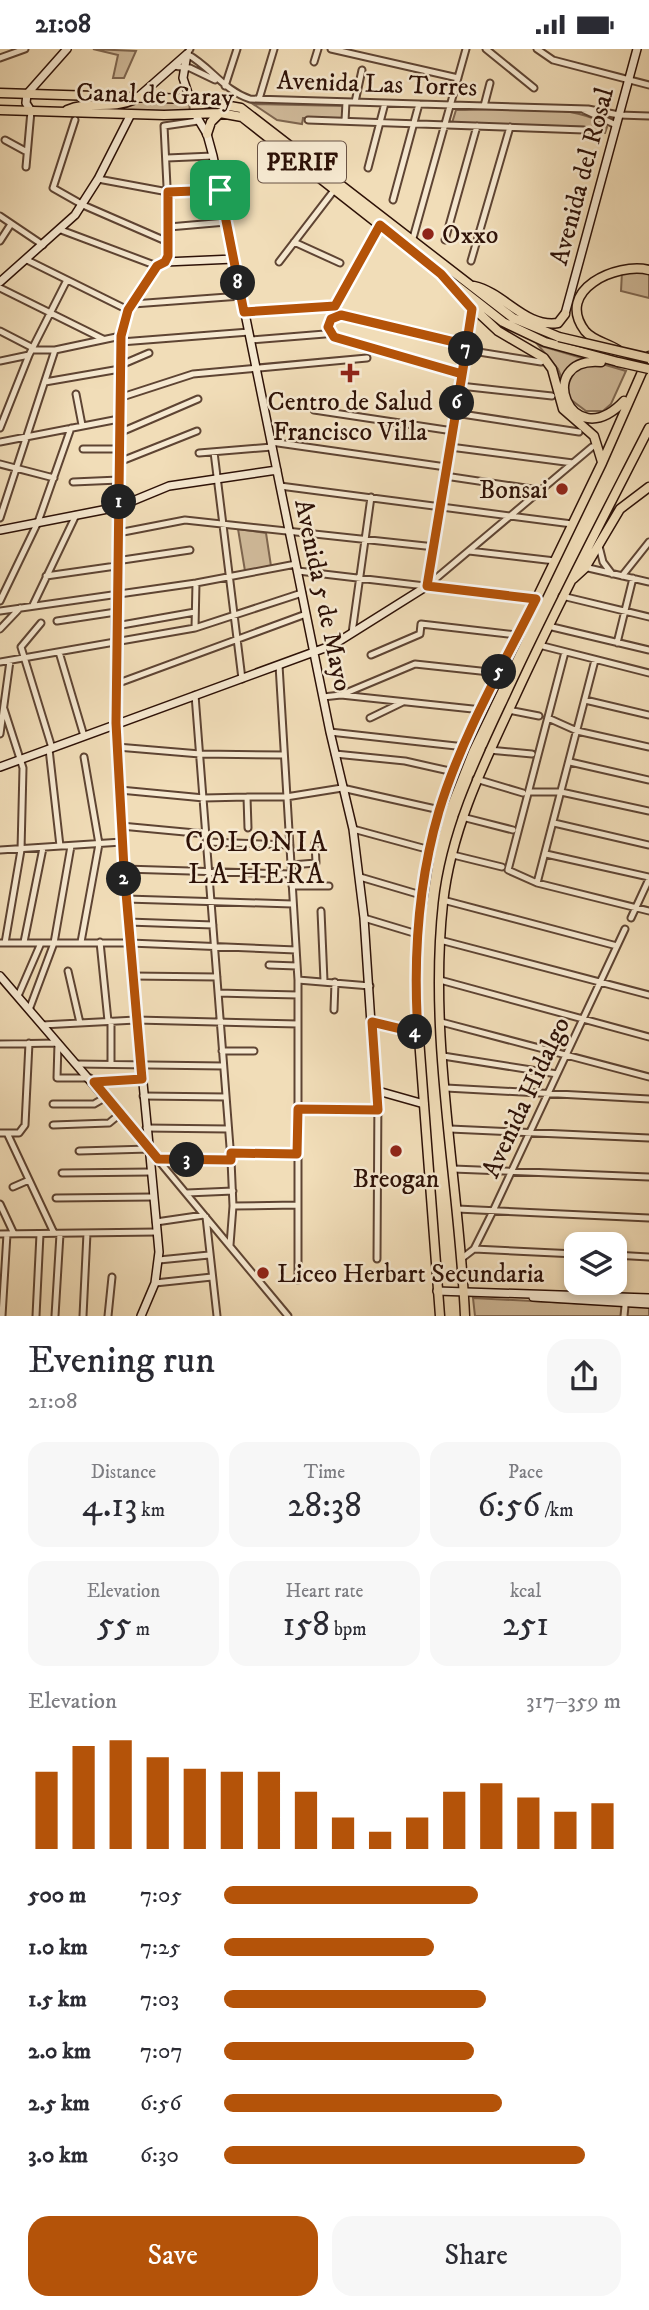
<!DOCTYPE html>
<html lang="en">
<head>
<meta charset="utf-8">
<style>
	:root { --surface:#fff; --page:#f7f7f7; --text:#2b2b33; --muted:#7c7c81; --accent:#b45309 }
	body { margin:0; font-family:"IM FELL DW Pica",serif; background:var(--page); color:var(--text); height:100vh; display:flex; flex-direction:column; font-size:26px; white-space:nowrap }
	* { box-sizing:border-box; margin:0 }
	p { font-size:23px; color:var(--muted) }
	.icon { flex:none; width:38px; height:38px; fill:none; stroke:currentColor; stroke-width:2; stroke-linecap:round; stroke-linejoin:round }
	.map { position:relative; height:1267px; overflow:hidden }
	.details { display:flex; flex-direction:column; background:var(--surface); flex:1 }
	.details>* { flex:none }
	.buttons { position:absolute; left:564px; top:1183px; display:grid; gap:14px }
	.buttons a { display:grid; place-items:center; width:63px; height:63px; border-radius:14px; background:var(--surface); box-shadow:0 4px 10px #0003; font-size:35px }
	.pin { position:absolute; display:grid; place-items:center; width:60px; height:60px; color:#fff; margin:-30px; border-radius:14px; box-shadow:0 4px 10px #0006 }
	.km { position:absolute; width:35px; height:35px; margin:-18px; border-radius:50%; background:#222; color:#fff; font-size:19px; line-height:35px; text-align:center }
	.round { display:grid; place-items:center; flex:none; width:74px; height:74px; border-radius:21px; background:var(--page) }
	.headline { display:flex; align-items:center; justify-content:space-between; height:119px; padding:0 28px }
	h1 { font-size:38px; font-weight:600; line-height:52px }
	.stats { display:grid; grid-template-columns:repeat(3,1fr); gap:10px; height:119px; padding:7px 28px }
	.stats div { display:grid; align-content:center; border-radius:18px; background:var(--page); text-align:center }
	.stats b { font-size:35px; font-weight:600 }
	.stats small { font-size:19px; font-weight:400 }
	.stats p { font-size:19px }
	.chart { height:196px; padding:14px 28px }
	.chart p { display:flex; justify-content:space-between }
	.chart svg { width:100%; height:126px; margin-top:7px; stroke:var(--accent); stroke-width:6 }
	.button { display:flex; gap:14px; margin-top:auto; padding:14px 28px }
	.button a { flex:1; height:80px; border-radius:21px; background:var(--accent); color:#fff; font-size:28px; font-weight:600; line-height:80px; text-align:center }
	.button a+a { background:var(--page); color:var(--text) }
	ul { padding:0 28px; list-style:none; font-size:23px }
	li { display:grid; grid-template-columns:112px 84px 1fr; align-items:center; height:52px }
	li i { height:18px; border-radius:9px; background:var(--accent) }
	.status { display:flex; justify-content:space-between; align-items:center; height:49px; padding:0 35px; background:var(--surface); direction:ltr }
	.status svg { height:19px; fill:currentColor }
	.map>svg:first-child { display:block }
</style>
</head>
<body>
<div class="status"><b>21:08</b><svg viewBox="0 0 49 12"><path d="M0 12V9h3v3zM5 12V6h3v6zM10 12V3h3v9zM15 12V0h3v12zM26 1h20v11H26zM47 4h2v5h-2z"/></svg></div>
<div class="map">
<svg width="649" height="1267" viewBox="0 0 649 1267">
	<rect width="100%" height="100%" fill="#f1ddb8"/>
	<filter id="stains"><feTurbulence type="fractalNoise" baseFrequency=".00286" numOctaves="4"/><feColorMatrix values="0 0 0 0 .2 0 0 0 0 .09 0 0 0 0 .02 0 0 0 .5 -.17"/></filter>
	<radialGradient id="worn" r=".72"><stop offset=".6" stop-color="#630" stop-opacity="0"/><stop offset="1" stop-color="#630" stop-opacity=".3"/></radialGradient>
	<path fill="#d0ba9a" stroke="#7e6650" stroke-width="2" d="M 93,0 L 136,2 L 124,29 L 113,29 L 118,6 Z
		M 189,50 L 190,64 L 131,66 L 86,59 L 87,52 Z
		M 253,55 L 345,57 L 343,69 L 303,69 L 302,75 L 277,71 Z
		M 456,61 C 493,61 580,52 607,78 L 605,84 L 584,84 L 584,78 L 452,74 Z
		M 622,223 L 649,223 L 649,249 L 621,242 Z
		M 538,296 L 626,322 L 611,355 L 603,362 L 586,362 L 570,350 L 558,320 Z
		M 238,480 L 266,484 L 271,517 L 245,522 Z
		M 473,1249 L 649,1258 L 649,1267 L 475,1267 Z"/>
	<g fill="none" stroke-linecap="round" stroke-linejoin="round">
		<defs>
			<path id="street" d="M 190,0 L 187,5 C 211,18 223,41 250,50 L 588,60 L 619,66 L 649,67
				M 331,0 L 458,29
				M 486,0 L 534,39
				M 537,0 L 553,11 L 649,36
				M 0,9 L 25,0
				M 314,13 L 318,0
				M 173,17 L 190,19 L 215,31
				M 225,37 L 237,0
				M 259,50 L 274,0
				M 355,53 L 362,21
				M 484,57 L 490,34
				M 582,60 L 616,76
				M 75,71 L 53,139 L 83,156 L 168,193
				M 308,71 L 584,81
				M 345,72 L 346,53
				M 5,91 L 27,103
				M 167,109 L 213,107
				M 26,118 L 31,62
				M 368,119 L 385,54
				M 98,130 L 168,143 L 220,141
				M 393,151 L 419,55
				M 0,167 L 43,196
				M 169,178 L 226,173
				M 61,181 L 157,217
				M 413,189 L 466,0
				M 445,191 L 477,77
				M 0,192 L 11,175
				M 294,193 L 340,214
				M 27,211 L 128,261
				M 471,212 L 510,78
				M 165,213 L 169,178 L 164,77 L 198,72
				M 279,213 L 335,140
				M 0,239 L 103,290
				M 133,255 L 241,247
				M 244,263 L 335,257 L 380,176
				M 0,282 L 33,299
				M 251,291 L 325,285
				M 121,293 L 249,283
				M 34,301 L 55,301 L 121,287
				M 466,301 L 541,313
				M 0,312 L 29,306
				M 121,316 L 149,304
				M 462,325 L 334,288 L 328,278 L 331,270 L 341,266 L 467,296
				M 45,333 L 120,320
				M 460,337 L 552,347
				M 76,345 L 82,376
				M 119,349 L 193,325 L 367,309
				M 314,361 L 453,382
				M 455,364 L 579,383
				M 0,379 L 29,306 L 67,231
				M 119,384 L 198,350
				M 0,393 L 119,370
				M 271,393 L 446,418
				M 450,398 L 573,414
				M 83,400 L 119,400
				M 214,403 L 242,630
				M 199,404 L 272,398
				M 119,413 L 197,382
				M 0,415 L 54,429
				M 445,427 L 539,441
				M 73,433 L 119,431
				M 280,437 L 572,475
				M 0,469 L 55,301
				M 118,484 L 185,471 L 435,498
				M 599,497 L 603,513 L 612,525
				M 469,502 L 555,512
				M 116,512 L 190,501
				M 584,518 L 649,533
				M 298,522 L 536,550
				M 46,527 L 116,517
				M 622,527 L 649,493
				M 427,537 L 592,398
				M 562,547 L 649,568
				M 0,552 L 38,473 L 71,379
				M 33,556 L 76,466
				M 0,562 L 196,534 L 296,515
				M 57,572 L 116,563
				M 41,574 L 21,598 L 52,699
				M 116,577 L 195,563
				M 548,577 L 649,601
				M 195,579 L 196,534
				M 0,580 L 20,559
				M 352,584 L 371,448
				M 617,594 L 633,529
				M 539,596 L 649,624
				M 59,603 L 84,687
				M 565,603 L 508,821 L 537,834 L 649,862
				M 371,606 L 420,585 L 421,575 L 517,586
				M 0,613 L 195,579 L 302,544
				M 279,616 L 298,931 L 298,1231
				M 116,635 L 306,565
				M 195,646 L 231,1111 L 233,1157 L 230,1196
				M 341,646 L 415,615 L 499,624
				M 323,648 L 341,646 L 482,661
				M 585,651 L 649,666
				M 4,660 L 23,719 L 21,801 L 5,894
				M 508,661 L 539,667
				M 370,669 L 403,653
				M 548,669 L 577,682 L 649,698
				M 330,683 L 465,698
				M 0,685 L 10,612
				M 117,698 L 200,705 L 284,706
				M 49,700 L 60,797
				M 489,701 L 532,705
				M 335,705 L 405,712 L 454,723
				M 570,713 L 649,731
				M 476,730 L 523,744
				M 120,741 L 204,749 L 247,748 L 286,748 L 342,739 L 440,761
				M 529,743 L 561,743 L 649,762
				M 247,748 L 248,779
				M 462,768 L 513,781
				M 554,774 L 649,796
				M 121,777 L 206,785
				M 353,780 L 430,801
				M 207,793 L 290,796
				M 0,801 L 122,793
				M 546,805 L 649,828
				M 453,806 L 502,818
				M 291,816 L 316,814 L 315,794
				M 124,820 L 291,825
				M 360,828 L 421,846
				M 537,834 L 595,611
				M 292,837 L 329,837
				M 126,850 L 292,855
				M 443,851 L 617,897
				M 321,862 L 324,932
				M 364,869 L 417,885
				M 631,869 L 649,830
				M 128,873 L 213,876
				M 440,891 L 649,946
				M 24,893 L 43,799
				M 81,893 L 99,795 L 84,708
				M 100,893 L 108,972
				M 0,894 L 130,894 L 296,901
				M 269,916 L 297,917
				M 68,922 L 80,974
				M 132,927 L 217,928
				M 298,931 L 370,937
				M 440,931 L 649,988
				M 218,944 L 298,946
				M 18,947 L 41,894
				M 29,961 L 54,894 L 71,797
				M 334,961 L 335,933
				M 111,972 L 111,1014
				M 372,973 L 418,983
				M 441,973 L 649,1028
				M 42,976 L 136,971 L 298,975
				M 0,995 L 58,994 L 57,1029 L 90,1029
				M 222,1002 L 254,1002
				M 443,1007 L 557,1025
				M 77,1015 L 223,1017
				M 94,1033 L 142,1030
				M 446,1039 L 649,1050
				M 143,1047 L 226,1048
				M 53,1055 L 94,1055 L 106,1048
				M 297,1060 L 378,1061
				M 53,1076 L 109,1074 L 120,1065
				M 146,1079 L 228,1080
				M 450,1080 L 649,1089
				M 0,1084 L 19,1084 L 25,1076 L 29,994
				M 8,1086 L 54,1184
				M 79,1102 L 149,1100 L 288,1267
				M 231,1104 L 297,1106
				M 158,1110 L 231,1111
				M 453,1120 L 649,1128
				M 62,1124 L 151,1123
				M 13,1138 L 29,1131
				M 187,1144 L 233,1142
				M 56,1149 L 153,1148
				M 0,1155 L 14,1185
				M 233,1157 L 297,1156
				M 457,1160 L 649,1169
				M 206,1168 L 217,1267
				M 156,1173 L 204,1166
				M 0,1185 L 157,1183
				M 474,1200 L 576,1205
				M 614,1206 L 649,1208
				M 377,1210 L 378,1042
				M 461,1210 L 474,1200 L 493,1162 L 625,880
				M 159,1211 L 209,1206
				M 155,1234 L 212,1228
				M 2,1267 L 7,1185
				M 36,1267 L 40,1185
				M 55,1267 L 60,1185
				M 83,1267 L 87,1184
				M 108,1267 L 112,1228
				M 624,1267 L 625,1257"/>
			<path id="secondary" d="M 187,5 L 183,29 L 190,50
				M 137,49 L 187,5
				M 31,62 L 26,54 L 27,45 L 67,0
				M 195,65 L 207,85 L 213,107 L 330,683 L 353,780 L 364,869 L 375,1035 L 378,1042 L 424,1055
				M 0,233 L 75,166 L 98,130 L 131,65
				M 565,265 L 637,0
				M 0,481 L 118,458 L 169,437 L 277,421
				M 0,718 L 333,596 L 427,537 L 472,260
				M 0,927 L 148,1099
				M 437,1242 L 649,1249
				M 533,1248 L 649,1255
				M 141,1267 L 155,1234 L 159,1203 C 144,1034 124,865 117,696 C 112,560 121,423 121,287 L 128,261 L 157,217 L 165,213 L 234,210"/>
			<path id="primary" d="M 0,44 L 190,50 L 241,59 L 513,269 L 559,288
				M 0,61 L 164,66 L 220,64 L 242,68 L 503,273 L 545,293 L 618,313
				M 67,61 C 88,51 112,61 133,51
				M 207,85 L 211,73 L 220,64
				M 474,237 C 505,244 525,279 558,274 L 565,265
				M 451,238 L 498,282 L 544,309 L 552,320 L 563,360 L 594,387 L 602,413
				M 618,301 C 608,294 593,292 585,282 C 554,241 617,213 649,221
				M 601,313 C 533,307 570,409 624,352
				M 573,530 L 585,519 L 620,460 L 649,438
				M 440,1267 L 417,963 L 417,885 L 430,801 L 440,761 L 465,698 L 602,414 L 649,307
				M 465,1267 C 459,1130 428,991 443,854 C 451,781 483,716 514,650 C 556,558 603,469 649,379"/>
		</defs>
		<use href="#street" stroke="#5e4433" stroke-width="9"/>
		<use href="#secondary" stroke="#2d1107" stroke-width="10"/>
		<use href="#primary" stroke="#2d1107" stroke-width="11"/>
		<use href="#street" stroke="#f6e9d1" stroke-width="5"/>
		<use href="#secondary" stroke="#f6e9d1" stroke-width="7"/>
		<use href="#primary" stroke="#f1ddb8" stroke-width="8"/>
		<defs>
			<path id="primary-bridge" d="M 559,288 L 649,309
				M 618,313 L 649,320"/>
		</defs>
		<use href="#primary-bridge" stroke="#2d1107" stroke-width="11" stroke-linecap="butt"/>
		<use href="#primary-bridge" stroke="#f1ddb8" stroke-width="8"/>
	</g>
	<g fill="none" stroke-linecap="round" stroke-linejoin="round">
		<defs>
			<path id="route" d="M 220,141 L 168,143 L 168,207 L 165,213 L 157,217 L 128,261 L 121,287 L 116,674 L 124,820 L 142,1030 L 94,1033 L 158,1110 L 231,1111 L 231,1104 L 297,1105 L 298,1060 L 378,1061 L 372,973 L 418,984 C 413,909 418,834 439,762 C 461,689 502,618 536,550 L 427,537 L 467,296 L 341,266 L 331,270 L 328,278 L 334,288 L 462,325 L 472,260 L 441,225 L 380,176 L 335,257 L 244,263 L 220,141"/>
		</defs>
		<use href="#route" stroke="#fff" stroke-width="14"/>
		<use href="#route" stroke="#b45309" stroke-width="9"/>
	</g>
	<g fill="#8f2418" stroke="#f6e9d1" stroke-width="2.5">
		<circle cx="428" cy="185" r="7"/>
		<path d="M346.5 313.5h7v7h7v7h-7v7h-7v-7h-7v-7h7z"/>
		<circle cx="562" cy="440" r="7"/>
		<circle cx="396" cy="1102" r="7"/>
		<circle cx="263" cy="1224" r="7"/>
	</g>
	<g text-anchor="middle" stroke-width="5" stroke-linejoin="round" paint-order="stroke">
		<rect fill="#f6e9d1" stroke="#695244" stroke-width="2" x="258" y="92.5" width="88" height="41" rx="5"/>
		<g font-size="24" font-weight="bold" fill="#2d1107">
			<text x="302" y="121">PERIF</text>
		</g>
		<g font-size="26" fill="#2d1107" stroke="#f6e9d1">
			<text transform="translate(377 34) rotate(2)" y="9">Avenida Las Torres</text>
			<text transform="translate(155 45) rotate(2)" y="9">Canal de Garay</text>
			<text transform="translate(581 127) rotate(-75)" y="9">Avenida del Rosal</text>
			<text transform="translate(324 546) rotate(78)" y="9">Avenida 5 de Mayo</text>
			<text transform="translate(525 1048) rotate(-65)" y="9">Avenida Hidalgo</text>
		</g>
		<g font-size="26" fill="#2d1107" stroke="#f6e9d1" text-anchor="start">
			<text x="442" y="194">Oxxo</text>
			<text x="350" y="361" text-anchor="middle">Centro de Salud<tspan x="350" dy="30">Francisco Villa</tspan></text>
			<text x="548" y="449" text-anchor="end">Bonsai</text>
			<text x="396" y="1138" text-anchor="middle">Breogan</text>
			<text x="277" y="1233">Liceo Herbart Secundaria</text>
		</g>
		<g font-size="28" letter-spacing="2" fill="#2d1107" stroke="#f6e9d1">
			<text x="257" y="802">COLONIA<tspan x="257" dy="32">LA HERA</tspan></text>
		</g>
	</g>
	<rect width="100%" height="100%" filter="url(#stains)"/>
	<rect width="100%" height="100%" fill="url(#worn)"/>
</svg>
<div class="buttons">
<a><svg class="icon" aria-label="layers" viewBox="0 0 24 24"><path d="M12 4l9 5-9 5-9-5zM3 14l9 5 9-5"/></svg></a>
</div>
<div class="pin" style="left:220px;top:141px;background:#1e9e55"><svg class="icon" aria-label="arrive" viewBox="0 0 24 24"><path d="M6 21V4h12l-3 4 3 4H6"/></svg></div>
<b class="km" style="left:119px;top:453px">1</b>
<b class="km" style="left:124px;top:830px">2</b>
<b class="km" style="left:187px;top:1111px">3</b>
<b class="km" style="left:415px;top:983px">4</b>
<b class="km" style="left:499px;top:623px">5</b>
<b class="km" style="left:457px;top:354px">6</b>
<b class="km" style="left:466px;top:300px">7</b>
<b class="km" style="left:238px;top:234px">8</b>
</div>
<section class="details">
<div class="headline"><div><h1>Evening run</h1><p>21:08</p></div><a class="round"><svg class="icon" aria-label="share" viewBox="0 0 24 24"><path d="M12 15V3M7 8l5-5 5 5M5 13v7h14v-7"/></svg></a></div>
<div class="stats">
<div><p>Distance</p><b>4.13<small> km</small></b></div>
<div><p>Time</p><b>28:38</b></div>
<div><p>Pace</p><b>6:56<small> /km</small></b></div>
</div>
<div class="stats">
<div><p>Elevation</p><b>55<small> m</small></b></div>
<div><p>Heart rate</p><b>158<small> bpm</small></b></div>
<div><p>kcal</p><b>251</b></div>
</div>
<div class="chart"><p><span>Elevation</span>317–359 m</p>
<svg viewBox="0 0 160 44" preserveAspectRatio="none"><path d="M5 44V17M15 44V8M25 44V6M35 44V12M45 44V16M55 44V17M65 44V17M75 44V24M85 44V33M95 44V38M105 44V33M115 44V24M125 44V21M135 44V26M145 44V31M155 44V28"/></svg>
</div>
<ul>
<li><b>500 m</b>7:05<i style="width:64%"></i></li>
<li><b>1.0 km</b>7:25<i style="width:53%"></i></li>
<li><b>1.5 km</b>7:03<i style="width:66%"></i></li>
<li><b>2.0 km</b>7:07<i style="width:63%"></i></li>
<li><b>2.5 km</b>6:56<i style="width:70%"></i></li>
<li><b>3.0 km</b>6:30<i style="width:91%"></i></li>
</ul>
<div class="button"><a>Save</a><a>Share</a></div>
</section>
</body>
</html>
